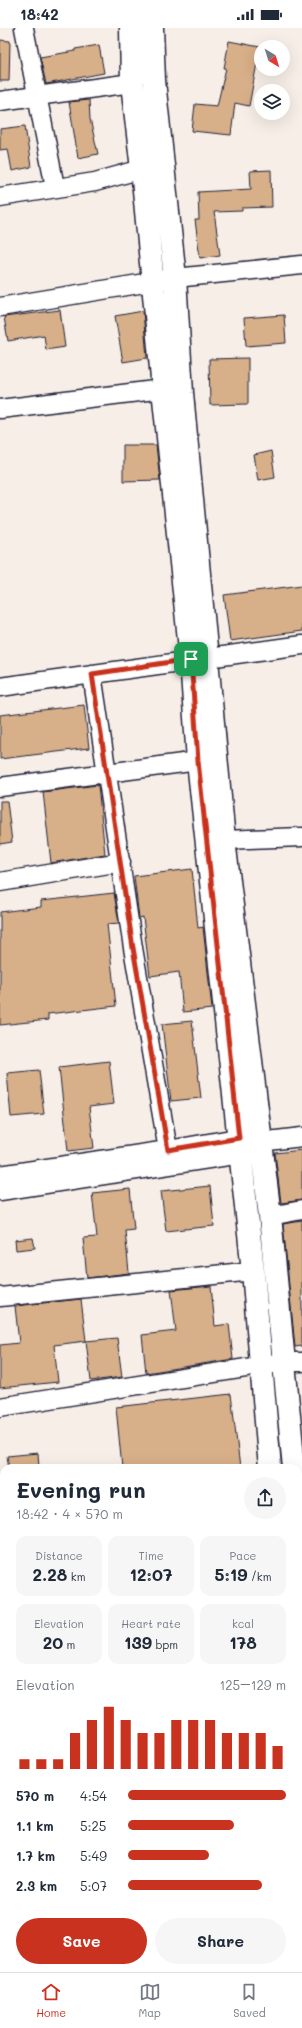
<!DOCTYPE html>
<html lang="en">
<head>
<meta charset="utf-8">
<style>
	:root { --surface:#fff; --page:#f6f6f7; --text:#1f2937; --muted:#747a83; --line:#e0e1e3; --accent:#c8321e }
	body { margin:0; font-family:Mali,sans-serif; background:var(--page); color:var(--text); height:100vh; display:flex; flex-direction:column; font-size:15px; white-space:nowrap }
	* { box-sizing:border-box; margin:0 }
	p { font-size:13px; color:var(--muted) }
	.icon { flex:none; width:22px; height:22px; fill:none; stroke:currentColor; stroke-width:2; stroke-linecap:round; stroke-linejoin:round }
	.map { position:relative; flex:1; overflow:hidden }
	.drawer { position:absolute; left:0px; top:1436px; width:302px; height:508px; display:flex; flex-direction:column; background:var(--surface); border-radius:12px 12px 0 0; box-shadow:0 4px 16px #0002 }
	.drawer>* { flex:none }
	.needle { width:26px; rotate:142deg }
	.tools { position:absolute; left:254px; top:12px; display:grid; gap:8px }
	.tools a { display:grid; place-items:center; width:36px; height:36px; border-radius:50%; background:var(--surface); box-shadow:0 4px 16px #0002; font-size:20px }
	.pin { position:absolute; display:grid; place-items:center; width:34px; height:34px; color:#fff; margin:-17px; border-radius:8px; box-shadow:0 2px 6px #0006 }
	.round { display:grid; place-items:center; flex:none; width:42px; height:42px; border-radius:21px; background:var(--page) }
	.head { display:flex; align-items:center; justify-content:space-between; height:68px; padding:0 16px }
	h1 { font-size:22px; font-weight:800; line-height:30px }
	.metrics { display:grid; grid-template-columns:repeat(3,1fr); gap:6px; height:68px; padding:4px 16px }
	.metrics div { display:grid; align-content:center; border-radius:10px; background:var(--page); text-align:center }
	.metrics b { font-size:17px; font-weight:800 }
	.metrics small { font-size:11px; font-weight:400 }
	.metrics p { font-size:11px }
	.chart { height:112px; padding:8px 16px }
	.chart p { display:flex; justify-content:space-between }
	.chart svg { width:100%; height:72px; margin-top:4px; stroke:var(--accent); stroke-width:6 }
	.action { display:flex; gap:8px; margin-top:auto; padding:8px 16px }
	.action a { flex:1; height:46px; border-radius:24px; background:var(--accent); color:#fff; font-size:16px; font-weight:800; line-height:46px; text-align:center }
	.action a+a { background:var(--page); color:var(--text) }
	ul { padding:0 16px; list-style:none; font-size:13px }
	li { display:grid; grid-template-columns:64px 48px 1fr; align-items:center; height:30px }
	li i { height:10px; border-radius:5px; background:var(--accent) }
	.status { display:flex; justify-content:space-between; align-items:center; height:28px; padding:0 20px; background:var(--surface); direction:ltr }
	.status svg { height:11px; fill:currentColor }
	.menu { display:flex; justify-content:space-around; align-items:center; height:56px; border-top:1px solid var(--line); background:var(--surface); font-size:11px; color:var(--muted) }
	.menu a { display:grid; justify-items:center; gap:2px }
	.menu .selected { color:var(--accent) }
	.map>svg:first-child { display:block }
</style>
</head>
<body>
<div class="status"><b>18:42</b><svg viewBox="0 0 49 12"><path d="M0 12V9h3v3zM5 12V6h3v6zM10 12V3h3v9zM15 12V0h3v12zM26 1h20v11H26zM47 4h2v5h-2z"/></svg></div>
<div class="map">
<svg width="302" height="1944" viewBox="0 0 302 1944">
	<rect width="100%" height="100%" fill="#f7efe7"/>
	<filter id="ink" filterUnits="userSpaceOnUse"><feTurbulence type="fractalNoise" baseFrequency=".025" numOctaves="2"/><feDisplacementMap in="SourceGraphic" scale="8" xChannelSelector="R" yChannelSelector="G"/><feConvolveMatrix kernelMatrix="1 2 1 2 8 2 1 2 1" color-interpolation-filters="sRGB"/></filter>
	<g filter="url(#ink)">
		<path fill="#d7af88" stroke="#22223b" d="M 0,12 L 10,13 L 9,53 L 0,53 Z
			M 229,13 L 260,19 L 249,78 L 235,75 L 231,107 L 192,103 L 195,76 L 217,78 L 226,40 L 224,40 Z
			M 99,17 L 104,45 L 46,56 L 40,29 L 75,23 L 75,21 Z
			M 89,72 L 90,91 L 98,126 L 78,130 L 69,74 Z
			M 25,98 L 31,139 L 12,143 L 8,121 L 0,122 L 0,101 Z
			M 271,142 L 272,179 L 242,180 L 242,183 L 214,184 L 220,227 L 200,230 L 195,192 L 199,192 L 198,164 L 251,161 L 250,143 Z
			M 60,282 L 65,319 L 46,322 L 44,307 L 8,313 L 4,289 Z
			M 143,283 L 147,330 L 123,334 L 115,288 Z
			M 284,287 L 286,315 L 246,318 L 244,290 Z
			M 248,330 L 248,376 L 210,377 L 209,331 Z
			M 123,417 L 156,417 L 160,452 L 123,453 Z
			M 271,423 L 275,449 L 258,452 L 254,427 Z
			M 302,557 L 302,603 L 230,613 L 224,567 Z
			M 84,677 L 89,720 L 0,731 L 0,687 Z
			M 98,757 L 105,826 L 51,835 L 43,764 Z
			M 0,773 L 7,773 L 12,814 L 0,816 Z
			M 192,841 L 198,900 L 203,899 L 212,981 L 183,984 L 179,944 L 150,948 L 143,889 L 139,890 L 134,848 Z
			M 114,865 L 119,895 L 107,896 L 116,978 L 48,986 L 48,992 L 0,997 L 0,884 L 41,879 L 41,873 Z
			M 192,993 L 201,1070 L 171,1073 L 162,996 Z
			M 109,1033 L 114,1076 L 89,1079 L 94,1120 L 68,1123 L 59,1039 Z
			M 39,1042 L 44,1086 L 11,1089 L 7,1045 Z
			M 302,1122 L 302,1172 L 281,1175 L 275,1125 Z
			M 210,1158 L 214,1198 L 166,1203 L 161,1163 Z
			M 130,1161 L 134,1201 L 125,1202 L 129,1245 L 87,1250 L 83,1210 L 97,1209 L 92,1165 Z
			M 302,1193 L 302,1318 L 295,1319 L 283,1196 Z
			M 33,1210 L 35,1220 L 16,1222 L 15,1212 Z
			M 211,1258 L 215,1298 L 229,1296 L 233,1331 L 146,1345 L 142,1307 L 176,1303 L 171,1262 Z
			M 81,1271 L 86,1313 L 54,1317 L 58,1354 L 0,1360 L 0,1317 L 19,1315 L 15,1278 Z
			M 117,1310 L 122,1349 L 91,1353 L 86,1313 Z
			M 231,1366 L 240,1440 L 122,1440 L 116,1379 Z
			M 38,1425 L 39,1440 L 9,1440 L 7,1428 Z"/>
		<g fill="none" stroke-linecap="round" stroke-linejoin="round">
			<defs>
				<path id="minor" d="M 24,0 L 55,159
					M 0,73 L 132,55
					M 0,169 L 95,154 L 142,141
					M 0,279 L 175,250 L 302,237
					M 0,381 L 163,361
					M 92,646 L 133,920 L 168,1122
					M 0,659 L 302,617
					M 0,759 L 198,733
					M 224,812 L 302,809
					M 0,854 L 121,834
					M 0,1147 L 168,1122 L 260,1106 L 268,1113 L 302,1109
					M 0,1163 L 254,1124
					M 270,1188 L 302,1182
					M 0,1269 L 253,1243
					M 0,1379 L 284,1334 L 302,1334
					M 0,1481 L 4,1481
					M 0,1583 L 4,1583
					M 298,1654 L 302,1653
					M 0,1658 L 3,1688
					M 0,1787 L 4,1787"/>
				<path id="major" d="M 131,0 L 132,55 L 142,141 L 163,361 L 191,631 L 198,733 L 253,1243 L 270,1440
					M 152,0 L 154,53 L 175,250 L 182,365 L 224,812 L 270,1188 L 294,1440
					M 298,1492 L 302,1541
					M 298,1722 L 302,1752"/>
			</defs>
			<use href="#minor" stroke="#22223b" stroke-width="21"/>
			<use href="#major" stroke="#22223b" stroke-width="25"/>
			<use href="#minor" stroke="#fff" stroke-width="18"/>
			<use href="#major" stroke="#fff" stroke-width="22"/>
		</g>
	</g>
	<g fill="none" stroke-linecap="round" stroke-linejoin="round" filter="url(#ink)">
		<defs>
			<path id="route" d="M 191,631 L 198,733 L 239,1110 L 168,1122 L 133,920 L 92,646 Z"/>
		</defs>
		<use href="#route" stroke="#fff" stroke-width="8"/>
		<use href="#route" stroke="#c8321e" stroke-width="5"/>
	</g>
</svg>
<div class="tools">
<a><svg class="needle" viewBox="-14 -14 28 28"><path d="M0-13l5 13h-10z" fill="#e53935"/><path d="M0 13l5-13h-10z" fill="#747a83"/></svg></a>
<a><svg class="icon" aria-label="layers" viewBox="0 0 24 24"><path d="M12 4l9 5-9 5-9-5zM3 14l9 5 9-5"/></svg></a>
</div>
<div class="pin" style="left:191px;top:631px;background:#1e9e55"><svg class="icon" aria-label="arrive" viewBox="0 0 24 24"><path d="M6 21V4h12l-3 4 3 4H6"/></svg></div>
<section class="drawer">
<div class="head"><div><h1>Evening run</h1><p>18:42 · 4 × 570 m</p></div><a class="round"><svg class="icon" aria-label="share" viewBox="0 0 24 24"><path d="M12 15V3M7 8l5-5 5 5M5 13v7h14v-7"/></svg></a></div>
<div class="metrics">
<div><p>Distance</p><b>2.28<small> km</small></b></div>
<div><p>Time</p><b>12:07</b></div>
<div><p>Pace</p><b>5:19<small> /km</small></b></div>
</div>
<div class="metrics">
<div><p>Elevation</p><b>20<small> m</small></b></div>
<div><p>Heart rate</p><b>139<small> bpm</small></b></div>
<div><p>kcal</p><b>178</b></div>
</div>
<div class="chart"><p><span>Elevation</span>125–129 m</p>
<svg viewBox="0 0 160 44" preserveAspectRatio="none"><path d="M5 44V38M15 44V38M25 44V38M35 44V22M45 44V14M55 44V6M65 44V14M75 44V22M85 44V22M95 44V14M105 44V14M115 44V14M125 44V22M135 44V22M145 44V22M155 44V30"/></svg>
</div>
<ul>
<li><b>570 m</b>4:54<i style="width:100%"></i></li>
<li><b>1.1 km</b>5:25<i style="width:67%"></i></li>
<li><b>1.7 km</b>5:49<i style="width:51%"></i></li>
<li><b>2.3 km</b>5:07<i style="width:85%"></i></li>
</ul>
<div class="action"><a>Save</a><a>Share</a></div>
</section>
</div>
<nav class="menu">
<a class="selected"><svg class="icon" aria-label="home" viewBox="0 0 24 24"><path d="M3 11l9-7 9 7M6 9v11h12V9"/></svg>Home</a>
<a><svg class="icon" aria-label="map" viewBox="0 0 24 24"><path d="M3 6l6-2 6 2 6-2v14l-6 2-6-2-6 2zM9 4v14M15 6v14"/></svg>Map</a>
<a><svg class="icon" aria-label="saved" viewBox="0 0 24 24"><path d="M7 4h10v16l-5-4-5 4z"/></svg>Saved</a>
</nav>
</body>
</html>
